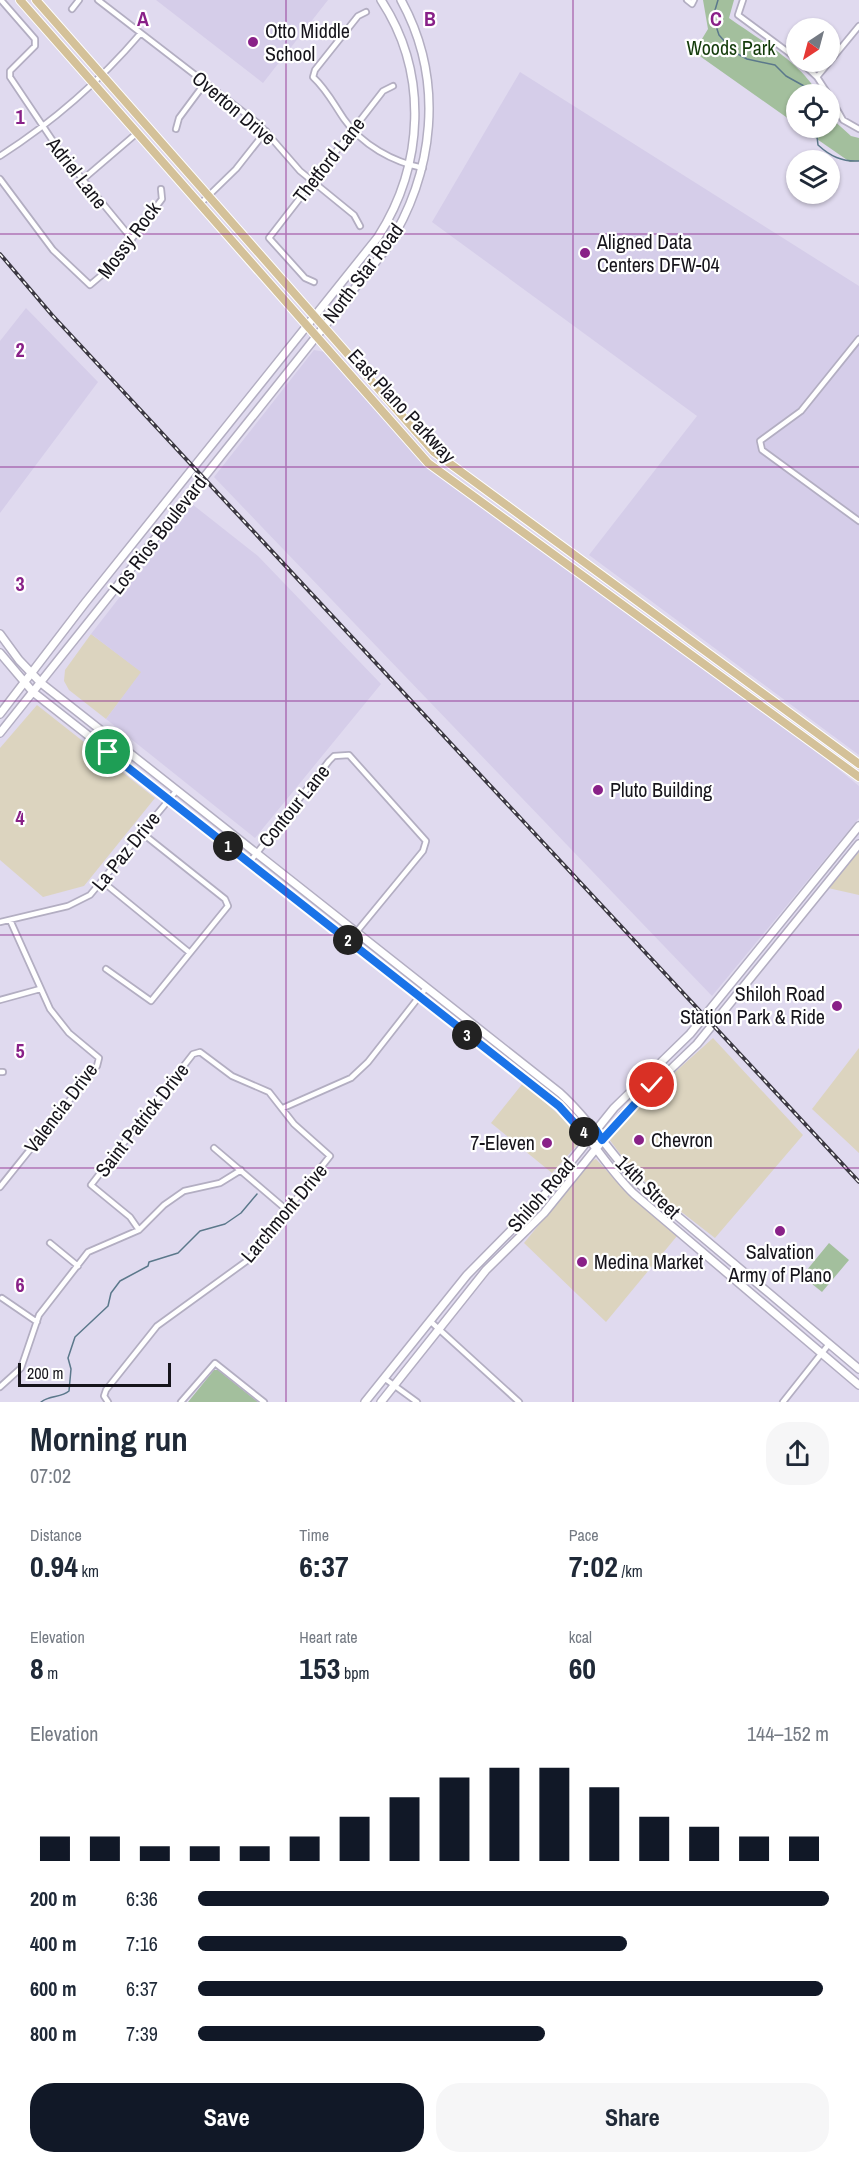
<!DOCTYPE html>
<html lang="en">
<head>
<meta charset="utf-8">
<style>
	:root { --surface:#fff; --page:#f6f6f7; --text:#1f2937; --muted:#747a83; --accent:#111827 }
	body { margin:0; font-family:"Archivo Narrow",sans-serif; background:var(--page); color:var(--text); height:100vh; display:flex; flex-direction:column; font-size:22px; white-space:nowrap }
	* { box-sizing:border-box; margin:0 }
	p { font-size:20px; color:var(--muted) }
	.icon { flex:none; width:33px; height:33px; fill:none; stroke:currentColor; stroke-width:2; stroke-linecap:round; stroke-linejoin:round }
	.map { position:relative; height:1402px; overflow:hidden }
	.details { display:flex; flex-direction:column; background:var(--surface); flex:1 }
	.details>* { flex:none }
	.needle { width:39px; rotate:216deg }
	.fabs { position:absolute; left:786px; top:18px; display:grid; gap:12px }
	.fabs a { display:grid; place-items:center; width:54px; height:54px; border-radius:50%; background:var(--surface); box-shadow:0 2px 4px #0004; font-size:30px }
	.scale { position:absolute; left:18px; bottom:15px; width:153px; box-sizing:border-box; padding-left:6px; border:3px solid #16141b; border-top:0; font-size:16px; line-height:21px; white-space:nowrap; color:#16141b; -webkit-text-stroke:4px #fff; paint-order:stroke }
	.pin { position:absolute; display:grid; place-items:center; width:51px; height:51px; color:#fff; margin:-26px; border:3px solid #fff; border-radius:50%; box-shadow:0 2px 6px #0007 }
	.km { position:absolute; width:30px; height:30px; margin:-15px; border-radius:50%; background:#222; color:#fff; font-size:16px; line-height:30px; text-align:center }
	.round { display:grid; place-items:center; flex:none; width:63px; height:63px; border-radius:24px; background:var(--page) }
	.summary { display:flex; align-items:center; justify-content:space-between; height:102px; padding:0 30px }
	h1 { font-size:33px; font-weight:700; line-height:45px }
	.metrics { display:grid; grid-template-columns:repeat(3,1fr); gap:9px; height:102px; padding:6px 30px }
	.metrics div { display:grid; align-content:center }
	.metrics b { font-size:30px; font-weight:700 }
	.metrics small { font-size:16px; font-weight:400 }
	.metrics p { font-size:16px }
	.chart { height:168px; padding:12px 30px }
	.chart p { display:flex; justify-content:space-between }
	.chart svg { width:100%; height:108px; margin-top:6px; stroke:var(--accent); stroke-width:6 }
	.button { display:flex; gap:12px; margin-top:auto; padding:12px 30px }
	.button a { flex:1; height:69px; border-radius:24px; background:var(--accent); color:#fff; font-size:24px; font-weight:700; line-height:69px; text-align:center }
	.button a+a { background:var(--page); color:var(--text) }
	ul { padding:0 30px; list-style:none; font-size:20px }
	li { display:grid; grid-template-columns:96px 72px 1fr; align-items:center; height:45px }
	li i { height:15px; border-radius:8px; background:var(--accent) }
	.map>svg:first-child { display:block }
</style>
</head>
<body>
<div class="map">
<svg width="859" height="1402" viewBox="0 0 859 1402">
	<rect width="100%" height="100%" fill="#e0daef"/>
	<path fill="#dcd4bf" d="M 91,634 L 142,672 L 106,719 L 69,690 L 64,681 L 65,670 Z
		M 37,705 L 155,798 L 84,886 L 43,897 L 0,860 L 0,748 Z
		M 859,852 L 859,895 L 828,888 L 841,872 Z
		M 713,1038 L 803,1135 L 715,1238 L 657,1193 L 633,1171 L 609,1139 L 635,1108 Z
		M 859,1048 L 859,1153 L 812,1109 Z
		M 523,1083 L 558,1114 L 580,1138 L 579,1143 L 552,1173 L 491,1123 Z
		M 596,1159 L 631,1197 L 677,1236 L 606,1322 L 524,1243 L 591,1161 Z"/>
	<path fill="#d5cde9" d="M 156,0 L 328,0 L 263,83 Z
		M 520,72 L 859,286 L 859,755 L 589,555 L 697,416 L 432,222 Z
		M 26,308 L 98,382 L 0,513 L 0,341 Z
		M 314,350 L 325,352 L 436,474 L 816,751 L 859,786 L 859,818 L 712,996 L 214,477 Z
		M 192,504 L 258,556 L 381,684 L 255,838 L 106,719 L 141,672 L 91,634 Z"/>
	<path fill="#a3bf9d" d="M 703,0 L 734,0 L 729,18 C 758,39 801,62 818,94 L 796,94 L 796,124 L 694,52 L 708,29 Z
		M 830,117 L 851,136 L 859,138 L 859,161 L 850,162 L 801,128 L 830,128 Z
		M 829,1243 L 849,1260 L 822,1292 L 802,1276 Z
		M 214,1370 L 218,1370 L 258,1402 L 188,1402 Z"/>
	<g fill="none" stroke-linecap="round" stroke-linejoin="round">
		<path stroke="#5b788b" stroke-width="1.5" d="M 718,0 L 713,17 L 719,35 L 734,52 L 747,59 L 775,65 L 786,76 L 804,86 L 809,94
			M 816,128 L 818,145 C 830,156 842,162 859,161
			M 41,1402 C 50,1395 61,1398 69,1391 L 71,1369 L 68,1358 L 75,1337 L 108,1306 L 111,1293 L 120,1281 L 148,1266 L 149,1262 L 178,1253 L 200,1231 L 225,1224 L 241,1213 L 257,1194"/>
		<defs>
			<path id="street" d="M 1,0 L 35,39 L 35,46 L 10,71 L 10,77 L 61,153 L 132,239
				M 98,0 L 260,125 L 300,171 L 354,215 L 360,226
				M 687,0 L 692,4 L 694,0
				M 743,0 L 738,15 L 796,58
				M 72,9 L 79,0
				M 366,12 L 358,16 L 315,70 L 313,77 C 327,90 333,103 344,119 C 362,145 393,162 423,168
				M 801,62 L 817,77 L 828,94
				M 817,77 L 859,26
				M 830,97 L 843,120 L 859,129
				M 176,129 L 179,118 L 205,83
				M 0,156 C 53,122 99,82 140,34
				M 0,179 L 53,250 L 90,285 L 110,268 L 162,199 L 161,189
				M 81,181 L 137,133
				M 200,204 L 236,169 L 266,131
				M 314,282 L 305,278 L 269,238 L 383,91 L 393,86
				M 859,339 L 801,411 L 760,441 L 762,450 L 859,521
				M 249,863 L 329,761 L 334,756 L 349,755 L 426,841 L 423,851 L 349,941
				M 103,882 L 190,953
				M 0,922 L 68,906 L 90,895 L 177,790
				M 106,969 L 151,1001 L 228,906 L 225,899 L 142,833
				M 0,1000 L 40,989
				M 0,1072 L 3,1072
				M 283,1108 L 351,1078 L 368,1062 L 426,988
				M 214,1148 L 288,1211
				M 0,1187 L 97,1066 L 99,1058 L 69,1033 L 50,1009 L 10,920
				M 50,1243 L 78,1266
				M 2,1298 L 37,1322
				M 430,1321 L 519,1402
				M 384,1378 L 417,1402
				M 0,1387 L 21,1368 L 39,1315 L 88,1252 L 139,1230 L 164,1205 L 184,1191 L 220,1183 L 241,1170
				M 108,1402 L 104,1396 L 106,1390 L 157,1326 L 248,1260 L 330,1156 L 294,1124 L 269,1092 L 232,1076 L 200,1052 L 193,1054 L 91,1185 L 130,1217 L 139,1230
				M 181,1402 L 215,1363 L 264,1402
				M 783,1402 L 829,1344"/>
			<path id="secondary" d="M 0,634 L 19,660 L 41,683 L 560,1093 C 590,1120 610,1153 637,1182 L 859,1369
				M 0,653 L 33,692 L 559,1106 C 588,1132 606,1167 634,1194 L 859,1385
				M 0,714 L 85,603 L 378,237 C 424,165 429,73 381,0
				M 0,733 L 386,249 C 435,173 445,80 401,0
				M 365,1402 L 467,1275 L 536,1205 L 614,1108 L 690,1034 L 859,826
				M 381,1402 L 486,1270 L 544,1213 L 624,1114 L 697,1044 L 859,844"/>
			<path id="primary" d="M 20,0 L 428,463 L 859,777
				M 36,0 L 434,452 L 859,764"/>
		</defs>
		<use href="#street" stroke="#b3aec2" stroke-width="8"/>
		<use href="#secondary" stroke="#b3aec2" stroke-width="10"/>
		<use href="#primary" stroke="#fff" stroke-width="10"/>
		<use href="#street" stroke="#fff" stroke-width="4.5"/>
		<use href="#secondary" stroke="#fff" stroke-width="7"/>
		<use href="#primary" stroke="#d4c199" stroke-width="8"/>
		<defs>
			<path id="rail" d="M 0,254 L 52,315 L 859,1182"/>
		</defs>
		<use href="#rail" stroke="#3b3842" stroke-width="4"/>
		<use href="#rail" stroke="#fff" stroke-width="1.5" stroke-dasharray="4.5" stroke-linecap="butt"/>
	</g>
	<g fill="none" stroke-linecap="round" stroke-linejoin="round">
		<defs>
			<path id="route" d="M 108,752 L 559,1106 L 588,1138 L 596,1130 L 602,1140 L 652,1085"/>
		</defs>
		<use href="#route" stroke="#fff" stroke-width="12"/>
		<use href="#route" stroke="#1a73e8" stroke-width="8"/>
	</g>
	<path fill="none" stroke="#892188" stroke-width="1.5" stroke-opacity="0.55" d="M 286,0 L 286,1402M 573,0 L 573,1402M 0,234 L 859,234M 0,467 L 859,467M 0,701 L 859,701M 0,935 L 859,935M 0,1168 L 859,1168"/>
	<g fill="#892188" stroke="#fff" stroke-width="2">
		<circle cx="253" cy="42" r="6"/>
		<circle cx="585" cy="253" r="6"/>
		<circle cx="598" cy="790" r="6"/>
		<circle cx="837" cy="1006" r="6"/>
		<circle cx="639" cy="1140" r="6"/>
		<circle cx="547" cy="1143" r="6"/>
		<circle cx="780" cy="1231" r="6"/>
		<circle cx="582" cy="1262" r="6"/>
	</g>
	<g text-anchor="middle" stroke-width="4.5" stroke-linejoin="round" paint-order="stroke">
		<g font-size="20" fill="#16141b" stroke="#fff" text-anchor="start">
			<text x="265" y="38">Otto Middle<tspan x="265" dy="23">School</tspan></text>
			<text x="597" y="249">Aligned Data<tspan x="597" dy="23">Centers DFW-04</tspan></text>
			<text x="610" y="797">Pluto Building</text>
			<text x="825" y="1001" text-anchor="end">Shiloh Road<tspan x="825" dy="23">Station Park &amp; Ride</tspan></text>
			<text x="651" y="1147">Chevron</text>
			<text x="535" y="1150" text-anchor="end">7-Eleven</text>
			<text x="780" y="1259" text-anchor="middle">Salvation<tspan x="780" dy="23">Army of Plano</tspan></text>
			<text x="594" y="1269">Medina Market</text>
		</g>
		<g font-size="20" fill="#143c0b" stroke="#fff">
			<text x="731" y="55">Woods Park</text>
		</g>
		<g font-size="20" fill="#16141b" stroke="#fff">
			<text transform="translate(234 108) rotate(40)" y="7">Overton Drive</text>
			<text transform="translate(329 160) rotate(-52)" y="7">Thetford Lane</text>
			<text transform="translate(77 173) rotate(52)" y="7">Adriel Lane</text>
			<text transform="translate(129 240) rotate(-53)" y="7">Mossy Rock</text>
			<text transform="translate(363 273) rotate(-53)" y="7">North Star Road</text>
			<text transform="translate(402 406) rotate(47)" y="7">East Plano Parkway</text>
			<text transform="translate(158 535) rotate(-52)" y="7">Los Rios Boulevard</text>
			<text transform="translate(294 806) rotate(-51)" y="7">Contour Lane</text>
			<text transform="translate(126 851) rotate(-51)" y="7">La Paz Drive</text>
			<text transform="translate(61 1108) rotate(-53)" y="7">Valencia Drive</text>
			<text transform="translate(142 1120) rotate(-52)" y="7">Saint Patrick Drive</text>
			<text transform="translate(648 1187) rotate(44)" y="7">14th Street</text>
			<text transform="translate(541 1195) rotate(-49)" y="7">Shiloh Road</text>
			<text transform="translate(284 1213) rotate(-50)" y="7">Larchmont Drive</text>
		</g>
	</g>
	<g font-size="20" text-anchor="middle" font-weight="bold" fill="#892188" stroke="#fff" stroke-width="4.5" stroke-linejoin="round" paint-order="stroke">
		<text x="143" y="26">A</text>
		<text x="430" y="26">B</text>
		<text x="716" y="26">C</text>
		<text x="20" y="124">1</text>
		<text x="20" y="357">2</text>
		<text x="20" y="591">3</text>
		<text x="20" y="825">4</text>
		<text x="20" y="1058">5</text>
		<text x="20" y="1292">6</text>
	</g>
</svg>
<div class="fabs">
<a><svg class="needle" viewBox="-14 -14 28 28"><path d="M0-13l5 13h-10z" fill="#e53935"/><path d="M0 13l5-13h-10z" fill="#747a83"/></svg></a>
<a><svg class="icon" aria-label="locate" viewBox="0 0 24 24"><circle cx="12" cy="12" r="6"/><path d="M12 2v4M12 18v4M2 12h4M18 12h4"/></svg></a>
<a><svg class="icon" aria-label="layers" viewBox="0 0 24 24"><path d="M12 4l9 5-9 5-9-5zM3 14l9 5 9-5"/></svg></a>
</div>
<div class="scale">200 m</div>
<div class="pin" style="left:108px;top:752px;background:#1e9e55"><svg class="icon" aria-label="arrive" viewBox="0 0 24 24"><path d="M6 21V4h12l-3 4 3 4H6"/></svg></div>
<div class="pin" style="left:652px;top:1085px;background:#d93025"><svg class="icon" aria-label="check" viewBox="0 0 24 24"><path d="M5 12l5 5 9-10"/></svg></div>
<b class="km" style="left:228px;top:846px">1</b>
<b class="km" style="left:348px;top:940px">2</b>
<b class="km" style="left:467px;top:1035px">3</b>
<b class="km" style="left:584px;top:1132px">4</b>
</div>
<section class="details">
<div class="summary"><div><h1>Morning run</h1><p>07:02</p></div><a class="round"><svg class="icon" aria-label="share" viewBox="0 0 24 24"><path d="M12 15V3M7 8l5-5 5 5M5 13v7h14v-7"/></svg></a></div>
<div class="metrics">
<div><p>Distance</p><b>0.94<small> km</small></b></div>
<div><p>Time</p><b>6:37</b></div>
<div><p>Pace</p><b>7:02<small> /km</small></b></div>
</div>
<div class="metrics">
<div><p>Elevation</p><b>8<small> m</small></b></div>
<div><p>Heart rate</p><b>153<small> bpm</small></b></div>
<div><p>kcal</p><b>60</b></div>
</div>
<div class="chart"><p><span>Elevation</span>144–152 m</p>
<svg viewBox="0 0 160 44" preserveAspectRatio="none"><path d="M5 44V34M15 44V34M25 44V38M35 44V38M45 44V38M55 44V34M65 44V26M75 44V18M85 44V10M95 44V6M105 44V6M115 44V14M125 44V26M135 44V30M145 44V34M155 44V34"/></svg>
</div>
<ul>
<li><b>200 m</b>6:36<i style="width:100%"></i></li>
<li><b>400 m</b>7:16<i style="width:68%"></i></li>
<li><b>600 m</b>6:37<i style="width:99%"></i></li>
<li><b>800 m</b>7:39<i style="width:55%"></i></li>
</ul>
<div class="button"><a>Save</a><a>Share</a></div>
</section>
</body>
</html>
